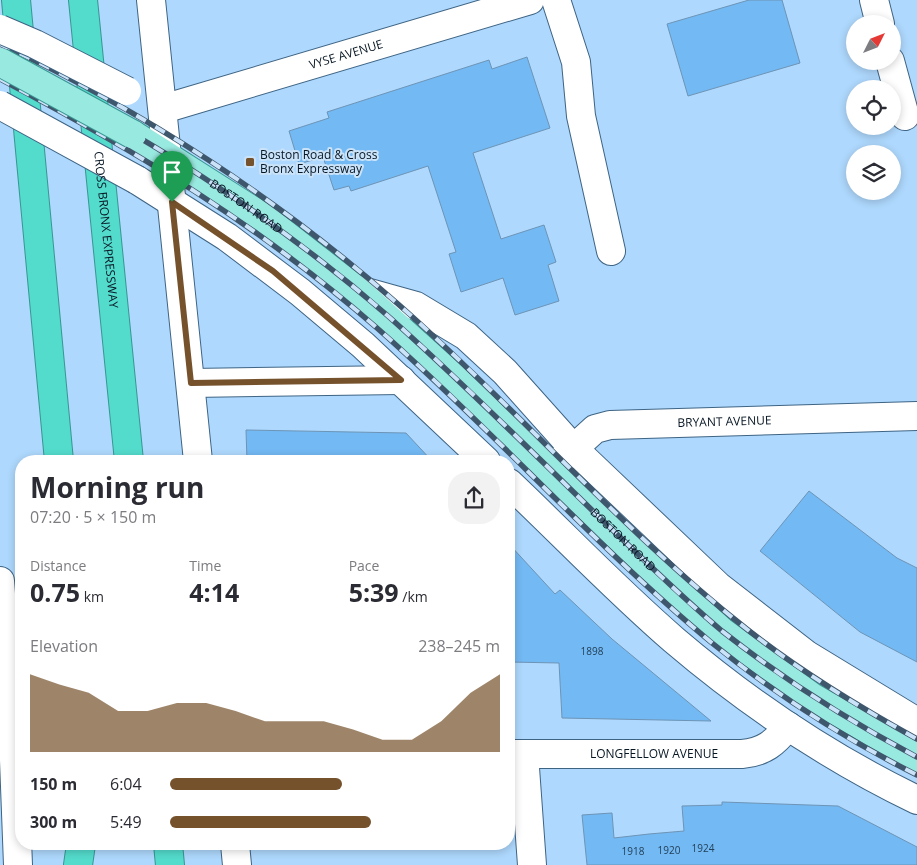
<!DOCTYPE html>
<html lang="en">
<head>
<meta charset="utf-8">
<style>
	:root { --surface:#fff; --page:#f2f2f3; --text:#2b2b33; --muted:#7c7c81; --accent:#76522c }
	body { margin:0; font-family:"Open Sans",sans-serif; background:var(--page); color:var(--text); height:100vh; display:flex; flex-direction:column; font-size:19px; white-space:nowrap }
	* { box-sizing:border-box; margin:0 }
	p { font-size:16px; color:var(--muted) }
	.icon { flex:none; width:28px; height:28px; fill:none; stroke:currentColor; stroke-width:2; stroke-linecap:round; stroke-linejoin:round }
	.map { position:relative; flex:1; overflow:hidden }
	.sheet { position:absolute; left:15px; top:455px; width:500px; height:395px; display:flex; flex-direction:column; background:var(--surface); border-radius:20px; box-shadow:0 2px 8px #0003 }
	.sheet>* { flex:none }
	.needle { width:32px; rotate:48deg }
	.tools { position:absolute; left:846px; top:15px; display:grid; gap:10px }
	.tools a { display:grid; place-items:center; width:55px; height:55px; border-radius:50%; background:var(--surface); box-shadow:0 2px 8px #0003; font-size:25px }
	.pin { position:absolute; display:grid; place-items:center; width:42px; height:42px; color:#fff; margin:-51px -21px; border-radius:50% 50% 50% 0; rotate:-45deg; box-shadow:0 0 5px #0007 }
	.pin .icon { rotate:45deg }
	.round { display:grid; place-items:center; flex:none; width:52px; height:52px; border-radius:20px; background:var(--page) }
	.head { display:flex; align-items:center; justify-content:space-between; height:85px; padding:0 15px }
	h1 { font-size:28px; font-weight:700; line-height:38px }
	.metrics { display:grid; grid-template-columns:repeat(3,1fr); gap:8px; height:85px; padding:5px 15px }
	.metrics div { display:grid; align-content:center }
	.metrics b { font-size:25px; font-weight:700 }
	.metrics small { font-size:14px; font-weight:400 }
	.metrics p { font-size:14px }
	.chart { height:140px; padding:10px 15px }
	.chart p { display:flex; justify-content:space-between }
	.chart svg { width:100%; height:90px; margin-top:5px; fill:var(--accent); opacity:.7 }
	ul { padding:0 15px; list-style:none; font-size:16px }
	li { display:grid; grid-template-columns:80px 60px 1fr; align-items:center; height:38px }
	li i { height:12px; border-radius:6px; background:var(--accent) }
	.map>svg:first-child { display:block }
</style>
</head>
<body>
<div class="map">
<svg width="917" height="865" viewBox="0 0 917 865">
	<rect width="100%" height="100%" fill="#aed8fd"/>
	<path fill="#73b9f3" stroke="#6d94b6" d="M 749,0 L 782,0 L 800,63 L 688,96 L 667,24 Z
		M 527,57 L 550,128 L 473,153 L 501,239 L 544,225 L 556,262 L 548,265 L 559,301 L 515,315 L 503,278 L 461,292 L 449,254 L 456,252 L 428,166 L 351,191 L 349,186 L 334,190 L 323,157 L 299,164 L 289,131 L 329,118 L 327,112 L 489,60 L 492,69 Z
		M 246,430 L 406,433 L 432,461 L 247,461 Z
		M 809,491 L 897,558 L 917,568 L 917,662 L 860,632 L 760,551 Z
		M 509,544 L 555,594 L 560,590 L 612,639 L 711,721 L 562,718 L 559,663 L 509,662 Z
		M 722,802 L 838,806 L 917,847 L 917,865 L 587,865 L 582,815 L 612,813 L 614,838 L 649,834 L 684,831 L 682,806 L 722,805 Z"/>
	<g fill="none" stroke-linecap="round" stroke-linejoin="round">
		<defs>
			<g id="minor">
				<path d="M 151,0 L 198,461"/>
				<path d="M 556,0 L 576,62 L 581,116 L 611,251"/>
				<path d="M 874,0 L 880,24"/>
				<path d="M 890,61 L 905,116"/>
				<path id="s1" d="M 163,109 L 530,0"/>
				<path d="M 137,180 L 227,237 L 300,292 L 363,345 L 486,461"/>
				<path d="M 355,289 L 416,306 L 466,336 L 505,372 L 573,448 L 718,586 L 807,655 L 917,722"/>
				<path d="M 191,383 L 401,380"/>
				<path id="s2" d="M 561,460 L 595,429 L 610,425 L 917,416"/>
				<path d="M 509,483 C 564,535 616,590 674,640 C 748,703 830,758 917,800"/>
				<path d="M 0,581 L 14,760 L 18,865"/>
				<path id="s3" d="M 509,754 L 742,754 C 764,752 775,743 788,726"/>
				<path d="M 524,754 L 532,865"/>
				<path d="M 235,844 L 237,865"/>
			</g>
			<path id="major" d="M 132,134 L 264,218 L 355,289 L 454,378 L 649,566 L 721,631 L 812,697 L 917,758"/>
			<g id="highway">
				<path d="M 16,0 L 59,461"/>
				<path id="s4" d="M 83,0 L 129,461"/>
				<path d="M 168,844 L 170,865"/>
				<path d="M 78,865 L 81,844"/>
			</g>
		</defs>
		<use href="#minor" stroke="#3e6484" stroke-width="30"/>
		<use href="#major" stroke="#389691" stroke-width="30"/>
		<use href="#highway" stroke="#389691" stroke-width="30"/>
		<use href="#minor" stroke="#fff" stroke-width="28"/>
		<use href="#major" stroke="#98e9e0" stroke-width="28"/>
		<use href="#highway" stroke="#53dbcc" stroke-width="28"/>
		<defs>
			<g id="rail">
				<path d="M 0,44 C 142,110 280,200 398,304 C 513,405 614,521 733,618 C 790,665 852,703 917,739"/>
				<path id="s5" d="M 0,61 C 139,132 270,213 388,316 C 460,380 529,449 598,516 C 639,555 679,595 722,631 C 783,679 849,721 917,757"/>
				<path d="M 0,79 C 138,152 259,225 377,328 C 492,429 594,545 712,643 C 775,694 845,739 917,775"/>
			</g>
		</defs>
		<use href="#rail" stroke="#3f576c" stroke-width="5.5"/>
		<use href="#rail" stroke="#cae3f9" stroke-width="4" stroke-dasharray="11" stroke-linecap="butt"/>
		<defs>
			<path id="minor-bridge" d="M 0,29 L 35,44 L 127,91
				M 0,105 L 137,180"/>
			<path id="major-bridge" d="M 0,62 L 132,134"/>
		</defs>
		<use href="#minor-bridge" stroke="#3e6484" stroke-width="30" stroke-linecap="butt"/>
		<use href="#major-bridge" stroke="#389691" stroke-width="30" stroke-linecap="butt"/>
		<use href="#minor-bridge" stroke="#fff" stroke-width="28"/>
		<use href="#major-bridge" stroke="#98e9e0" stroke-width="28"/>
	</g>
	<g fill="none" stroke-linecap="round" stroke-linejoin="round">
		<defs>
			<path id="route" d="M 172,202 L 273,271 L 401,380 L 191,383 Z"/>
		</defs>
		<use href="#route" stroke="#fff" stroke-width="10"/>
		<use href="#route" stroke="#76522c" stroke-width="6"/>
	</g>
	<rect fill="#76522c" stroke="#cae3f9" stroke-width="2" x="245" y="157" width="10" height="10" rx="2.5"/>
	<g text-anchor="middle" stroke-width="4" stroke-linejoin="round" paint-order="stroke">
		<g font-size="10" fill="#223f57">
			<text x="592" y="655">1898</text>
			<text x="703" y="852">1924</text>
			<text x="669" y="854">1920</text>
			<text x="633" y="855">1918</text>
		</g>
		<g font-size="12" fill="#071623" stroke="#cae3f9">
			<text dy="4" stroke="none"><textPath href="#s1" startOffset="191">VYSE AVENUE</textPath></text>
			<text dy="4" stroke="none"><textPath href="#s5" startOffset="286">BOSTON ROAD</textPath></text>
			<text dy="4" stroke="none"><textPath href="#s4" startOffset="231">CROSS BRONX EXPRESSWAY</textPath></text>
			<text dy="4" stroke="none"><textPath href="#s2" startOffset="176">BRYANT AVENUE</textPath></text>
			<text dy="4" stroke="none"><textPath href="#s5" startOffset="790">BOSTON ROAD</textPath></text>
			<text dy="4" stroke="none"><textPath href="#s3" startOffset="145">LONGFELLOW AVENUE</textPath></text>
		</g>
		<g font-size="12" fill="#071623" stroke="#cae3f9" text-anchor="start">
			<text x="260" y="159">Boston Road &amp; Cross<tspan x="260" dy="14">Bronx Expressway</tspan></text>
		</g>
	</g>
</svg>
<div class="tools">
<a><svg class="needle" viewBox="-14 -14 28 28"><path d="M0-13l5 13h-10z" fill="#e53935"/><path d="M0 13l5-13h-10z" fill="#7c7c81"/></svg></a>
<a><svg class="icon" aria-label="locate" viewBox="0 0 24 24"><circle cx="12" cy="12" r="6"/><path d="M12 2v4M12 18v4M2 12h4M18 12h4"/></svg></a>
<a><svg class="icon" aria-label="layers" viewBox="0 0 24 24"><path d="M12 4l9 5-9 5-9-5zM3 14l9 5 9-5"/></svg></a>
</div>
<div class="pin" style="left:172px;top:202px;background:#1e9e55"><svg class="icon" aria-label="arrive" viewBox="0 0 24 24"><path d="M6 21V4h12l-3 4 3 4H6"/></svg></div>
<section class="sheet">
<div class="head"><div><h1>Morning run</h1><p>07:20 · 5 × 150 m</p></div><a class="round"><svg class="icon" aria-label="share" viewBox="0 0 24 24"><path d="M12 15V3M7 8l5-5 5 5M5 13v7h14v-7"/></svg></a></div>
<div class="metrics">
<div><p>Distance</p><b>0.75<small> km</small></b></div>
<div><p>Time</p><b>4:14</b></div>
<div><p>Pace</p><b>5:39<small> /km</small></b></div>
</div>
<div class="chart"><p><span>Elevation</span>238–245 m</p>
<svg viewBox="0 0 160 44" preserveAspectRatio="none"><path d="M0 44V6L10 11L20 15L30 24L40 24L50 20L60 20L70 24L80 29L90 29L100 29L110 33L120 38L130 38L140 29L150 15L160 6V44z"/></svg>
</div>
<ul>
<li><b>150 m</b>6:04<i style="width:52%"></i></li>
<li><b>300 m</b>5:49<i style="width:61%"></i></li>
</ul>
</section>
</div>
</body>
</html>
